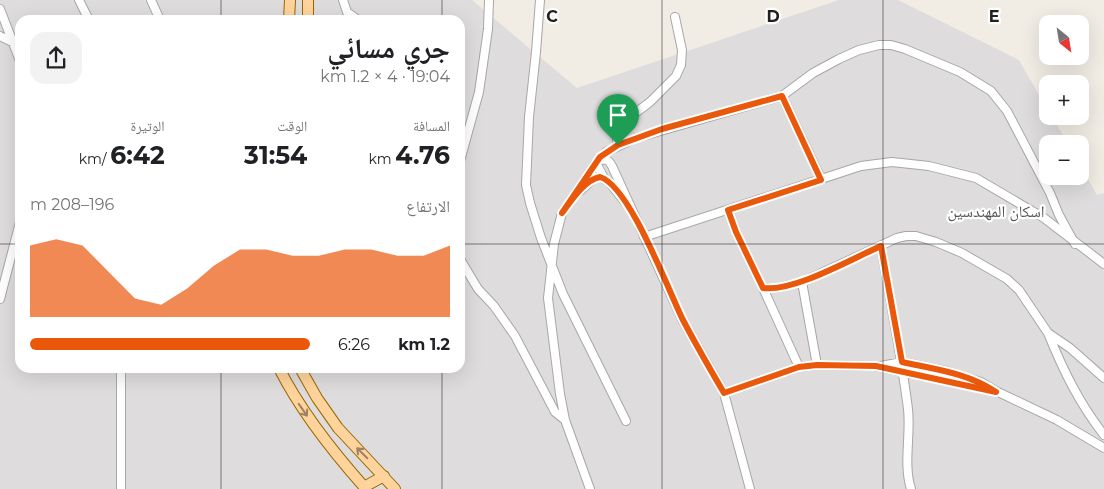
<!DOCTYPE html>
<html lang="ar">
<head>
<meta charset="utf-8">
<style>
	:root { --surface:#fff; --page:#f2f2f2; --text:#202124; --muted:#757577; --accent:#ea580c }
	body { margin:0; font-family:Montserrat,"Noto Naskh Arabic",sans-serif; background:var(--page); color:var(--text); direction:rtl; height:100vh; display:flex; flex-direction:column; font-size:19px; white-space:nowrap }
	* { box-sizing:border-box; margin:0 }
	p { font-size:16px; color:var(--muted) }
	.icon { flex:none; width:28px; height:28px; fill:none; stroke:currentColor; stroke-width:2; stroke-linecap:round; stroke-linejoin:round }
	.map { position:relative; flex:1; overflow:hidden; direction:ltr }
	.panel { position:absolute; left:15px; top:15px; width:450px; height:358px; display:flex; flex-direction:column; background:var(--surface); border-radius:15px; box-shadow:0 5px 20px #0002; direction:rtl }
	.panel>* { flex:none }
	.needle { width:32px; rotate:150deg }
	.fabs { position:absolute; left:1039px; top:15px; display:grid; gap:10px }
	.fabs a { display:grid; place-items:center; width:50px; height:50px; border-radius:10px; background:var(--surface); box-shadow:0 5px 20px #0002; font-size:25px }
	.pin { position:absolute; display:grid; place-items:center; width:42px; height:42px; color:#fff; margin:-51px -21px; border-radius:50% 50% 50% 0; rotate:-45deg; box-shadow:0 0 5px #0007 }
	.pin .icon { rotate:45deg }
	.round { display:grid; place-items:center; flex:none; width:52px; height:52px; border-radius:15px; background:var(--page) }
	.headline { display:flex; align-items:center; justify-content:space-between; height:85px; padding:0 15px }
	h1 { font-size:28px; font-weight:700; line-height:38px }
	.figures { display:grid; grid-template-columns:repeat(3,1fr); gap:8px; height:85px; padding:5px 15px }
	.figures div { display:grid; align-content:center }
	.figures b { font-size:25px; font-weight:700 }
	.figures small { font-size:14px; font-weight:400 }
	.figures p { font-size:14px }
	.chart { height:140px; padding:10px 15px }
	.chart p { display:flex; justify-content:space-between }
	.chart svg { width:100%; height:90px; margin-top:5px; fill:var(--accent); opacity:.7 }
	ul { padding:0 15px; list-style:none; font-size:16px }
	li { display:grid; grid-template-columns:80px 60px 1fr; align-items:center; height:38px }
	li i { height:12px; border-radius:6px; background:var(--accent) }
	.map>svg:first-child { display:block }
</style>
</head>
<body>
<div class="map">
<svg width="1104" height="489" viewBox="0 0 1104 489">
	<rect width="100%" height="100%" fill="#f1ede5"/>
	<path fill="#dedcdc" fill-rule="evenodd" d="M 0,0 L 472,0 L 577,88 L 839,0 L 898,0 L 1019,60 L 1047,109 L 1048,116 L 1052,116 L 1068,144 L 1048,144 L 1048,176 L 1080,176 L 1080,165 L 1097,195 L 1104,193 L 1104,489 L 0,489 ZM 20,20 L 460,20 L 460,368 L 20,368 Z"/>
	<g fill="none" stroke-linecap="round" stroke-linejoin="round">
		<defs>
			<path id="minor" d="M 79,0 L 89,20
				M 151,0 L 160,20
				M 343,0 L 347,12 L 358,20
				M 540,0 L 536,52 L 529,117 L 526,185 L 530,203 L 541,238 L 563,294 L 626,421
				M 0,9 L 20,61
				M 0,36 L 14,43
				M 782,96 L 821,179
				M 618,145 L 616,133 L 618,126 L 650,102 L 676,76 L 681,65 L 682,50 L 675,17
				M 460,161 L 479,92 L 488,29 L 489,0
				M 604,178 L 596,163 L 606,152 L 636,138 L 782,96 L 813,73 L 839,59 L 859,50 L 879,45 L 891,45 L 905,49 L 960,72 L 991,91 L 1007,111 L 1050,193 L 1059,215 L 1075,244
				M 580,191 L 594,178 L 600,177 L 609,182 L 625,202
				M 728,210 L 736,232 L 763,288 L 776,288 L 802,282 L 897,238 L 906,236 L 916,236 L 936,242 L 962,253 L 1007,279 L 1019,290 L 1048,333 L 1070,348 L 1104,378
				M 644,237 L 861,166 L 892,162 L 929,166 L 976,178 L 1044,218 L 1104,264
				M 881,246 C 890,300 901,354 908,409 C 911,435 903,464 911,489
				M 460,259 L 478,289 L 494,306 L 515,336 L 555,412 L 565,420
				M 802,282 L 817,365
				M 763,288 L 799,367
				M 0,299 L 20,222
				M 1048,333 C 1063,370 1079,403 1104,435
				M 881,366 L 902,362 L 946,371 L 981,382 L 996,391 L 1057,420 L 1104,448
				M 724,393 L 799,367 L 817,365 L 875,366 L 996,391
				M 121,489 L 121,368
				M 590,489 L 565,420 L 560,394 L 548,298 L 554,244 L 562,213 L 596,163 C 603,158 608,158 612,166 L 682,319 L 724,393 L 750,489"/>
			<path id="major" d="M 289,20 L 290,0
				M 308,20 L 308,0
				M 279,368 C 301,412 333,452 366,489
				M 300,368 L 317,398 L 338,428 L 395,489
				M 364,487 L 384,476"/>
		</defs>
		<use href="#minor" stroke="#a7a7a7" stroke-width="10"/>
		<use href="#major" stroke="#9b6700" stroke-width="12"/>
		<use href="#minor" stroke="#fff" stroke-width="8"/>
		<use href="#major" stroke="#ffd49c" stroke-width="10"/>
	</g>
	<defs><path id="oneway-shaft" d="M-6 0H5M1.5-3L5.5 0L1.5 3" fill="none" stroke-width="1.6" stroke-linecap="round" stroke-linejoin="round" transform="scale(1.25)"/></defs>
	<g stroke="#9b8364">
		<use href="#oneway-shaft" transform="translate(303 410) rotate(55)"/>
		<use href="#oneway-shaft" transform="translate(362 453) rotate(-135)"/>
	</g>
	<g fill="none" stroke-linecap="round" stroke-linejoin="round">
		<defs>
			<path id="route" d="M 782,96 L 821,180 L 728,210 L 736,232 L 763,288 C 794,292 851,259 881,246 L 902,362 C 934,369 968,373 996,392 L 876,366 L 817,365 L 799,367 L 724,393 C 710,369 696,345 683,320 C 668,290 630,186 600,177 C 584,180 571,201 562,213 L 600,157 L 618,145 L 662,129 Z"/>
		</defs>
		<use href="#route" stroke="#fff" stroke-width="10"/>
		<use href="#route" stroke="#ea580c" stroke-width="6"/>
	</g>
	<path fill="none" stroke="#202020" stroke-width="1" stroke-opacity="0.55" d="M 221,0 L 221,20M 442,0 L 442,20M 662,0 L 662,489M 883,0 L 883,489M 0,244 L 20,244M 460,244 L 1104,244M 221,368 L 221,489M 442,368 L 442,489"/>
	<g text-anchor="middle" stroke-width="4.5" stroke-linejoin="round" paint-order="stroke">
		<g font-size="16" fill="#535353" stroke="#fff">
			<text x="996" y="217">اسكان المهندسين</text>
		</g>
	</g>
	<g font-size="16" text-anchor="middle" font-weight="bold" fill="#202020" stroke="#fff" stroke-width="4.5" stroke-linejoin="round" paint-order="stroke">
		<text x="552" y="22">C</text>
		<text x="773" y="22">D</text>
		<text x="994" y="22">E</text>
	</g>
</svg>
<div class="fabs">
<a><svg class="needle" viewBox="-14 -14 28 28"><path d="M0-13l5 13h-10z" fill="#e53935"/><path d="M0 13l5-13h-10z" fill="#757577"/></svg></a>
<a>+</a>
<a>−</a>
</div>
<div class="pin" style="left:618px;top:145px;background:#1e9e55"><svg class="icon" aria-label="arrive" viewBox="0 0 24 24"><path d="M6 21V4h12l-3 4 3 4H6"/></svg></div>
<section class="panel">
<div class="headline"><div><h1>جري مسائي</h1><p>19:04 · 4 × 1.2 km</p></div><a class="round"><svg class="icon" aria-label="share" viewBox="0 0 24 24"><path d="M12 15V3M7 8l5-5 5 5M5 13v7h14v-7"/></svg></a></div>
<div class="figures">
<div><p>المسافة</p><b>4.76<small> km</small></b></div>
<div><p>الوقت</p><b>31:54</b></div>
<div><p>الوتيرة</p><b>6:42<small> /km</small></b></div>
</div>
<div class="chart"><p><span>الارتفاع</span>196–208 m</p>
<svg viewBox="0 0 160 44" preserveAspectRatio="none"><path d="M0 44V9L10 6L20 9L30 22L40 35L50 38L60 30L70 19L80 11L90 11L100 14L110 14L120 11L130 11L140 14L150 14L160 9V44z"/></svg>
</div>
<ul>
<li><b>1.2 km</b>6:26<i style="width:100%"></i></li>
</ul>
</section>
</div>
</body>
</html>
